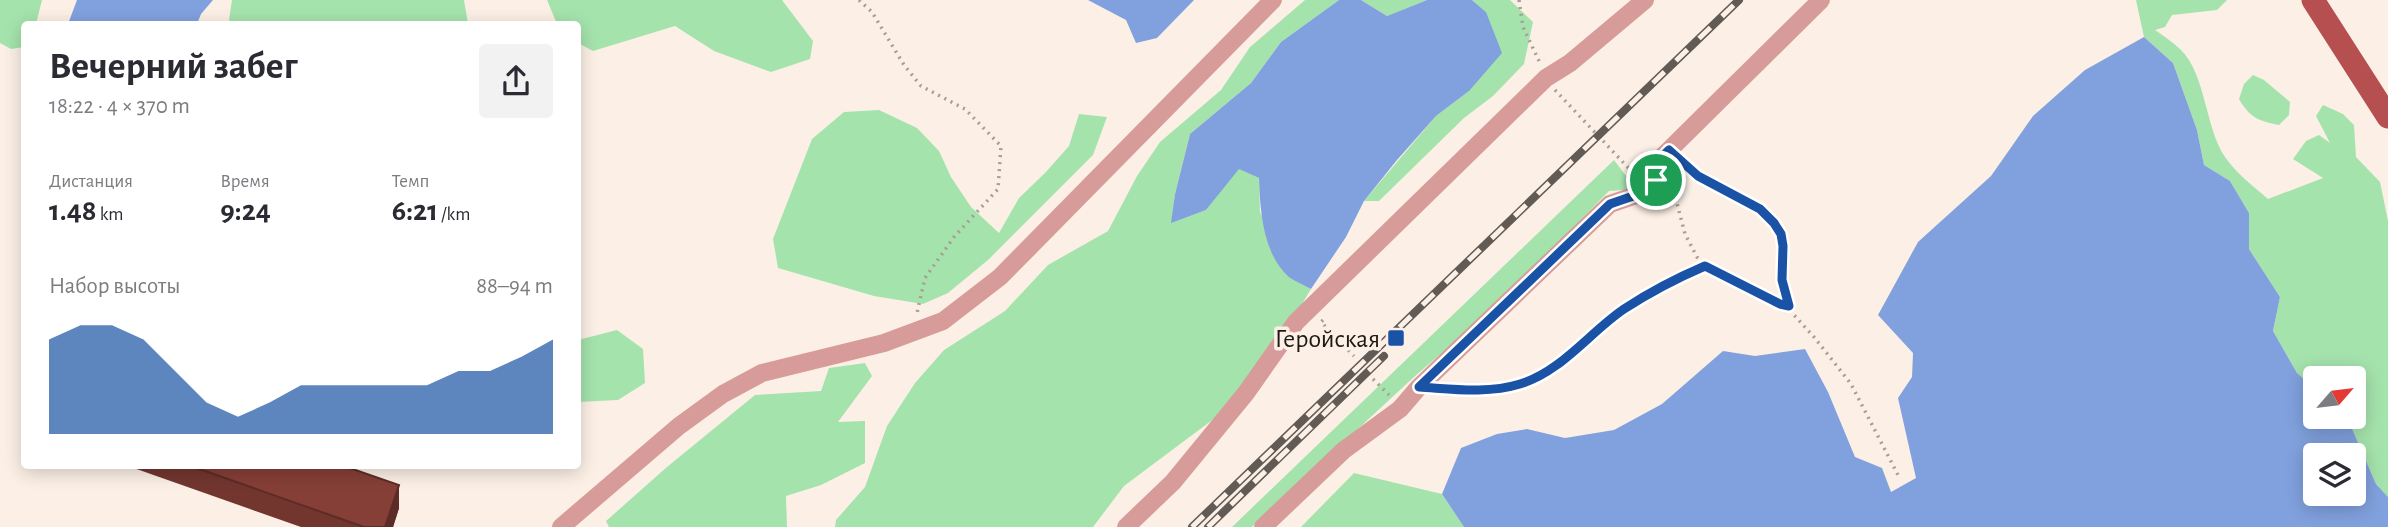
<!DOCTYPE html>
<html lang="ru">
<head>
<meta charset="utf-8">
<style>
	:root { --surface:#fff; --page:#f2f2f3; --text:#2b2b33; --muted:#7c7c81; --accent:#1a53a5 }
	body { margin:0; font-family:"Alegreya Sans",sans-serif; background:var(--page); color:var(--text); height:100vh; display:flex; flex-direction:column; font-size:26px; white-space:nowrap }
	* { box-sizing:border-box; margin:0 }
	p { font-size:23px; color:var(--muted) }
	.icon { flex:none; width:38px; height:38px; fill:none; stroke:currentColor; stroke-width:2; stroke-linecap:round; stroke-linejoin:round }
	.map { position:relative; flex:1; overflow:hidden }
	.drawer { position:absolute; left:21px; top:21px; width:560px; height:448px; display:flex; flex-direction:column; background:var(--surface); border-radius:7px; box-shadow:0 4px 18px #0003 }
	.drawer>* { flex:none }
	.needle { width:46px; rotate:62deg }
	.tools { position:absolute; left:2303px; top:366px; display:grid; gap:14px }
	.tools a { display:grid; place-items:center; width:63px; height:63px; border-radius:7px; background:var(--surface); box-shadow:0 4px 18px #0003; font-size:35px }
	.pin { position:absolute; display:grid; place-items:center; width:60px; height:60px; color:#fff; margin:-30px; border:4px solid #fff; border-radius:50%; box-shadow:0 2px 7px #0007 }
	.round { display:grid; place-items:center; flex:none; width:74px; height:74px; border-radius:7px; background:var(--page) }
	.summary { display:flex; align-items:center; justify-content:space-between; height:119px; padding:0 28px }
	h1 { font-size:38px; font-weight:700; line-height:52px }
	.stats { display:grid; grid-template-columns:repeat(3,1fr); gap:10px; height:119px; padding:7px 28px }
	.stats div { display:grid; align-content:center }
	.stats b { font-size:30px; font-weight:700 }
	.stats small { font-size:19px; font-weight:400 }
	.stats p { font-size:19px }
	.chart { height:196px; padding:14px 28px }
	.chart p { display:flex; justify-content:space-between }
	.chart svg { width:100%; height:126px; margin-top:7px; fill:var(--accent); opacity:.7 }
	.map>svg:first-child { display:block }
</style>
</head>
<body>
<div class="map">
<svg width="2388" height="527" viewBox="0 0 2388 527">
	<rect width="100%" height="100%" fill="#fcf0e6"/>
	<path fill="#a5e3ad" d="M 0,0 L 42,0 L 36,24 L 24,24 L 24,47 L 11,49 L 0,43 Z
		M 232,0 L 464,0 L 468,24 L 232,24 L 229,20 Z
		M 547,0 L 782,0 L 813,41 L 810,59 L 771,72 L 714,51 L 675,26 L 593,51 L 578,43 L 578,24 L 557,24 Z
		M 1305,0 L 1339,0 L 1281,42 L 1251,83 L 1190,134 L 1175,194 L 1172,222 L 1206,210 L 1238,168 L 1259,178 L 1260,212 L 1290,278 L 1311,289 L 1274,351 L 1231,406 L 1124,486 L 1093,527 L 835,527 L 836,520 L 865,487 L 887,426 L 915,383 L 944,350 L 1005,311 L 1048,265 L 1108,231 L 1137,176 L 1160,142 L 1221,90 L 1250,47 Z
		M 1361,0 L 1427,0 L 1387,16 Z
		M 1472,0 L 1510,0 L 1533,22 L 1524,64 L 1493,96 L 1464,118 L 1379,201 L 1364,201 L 1436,116 L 1469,91 L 1486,12 Z
		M 2136,0 L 2227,0 L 2217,10 L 2172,15 L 2165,27 L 2155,30 C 2164,36 2174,43 2181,50 C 2206,75 2205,127 2225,157 C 2236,173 2253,186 2268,199 L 2323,178 L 2293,159 L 2306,141 L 2319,135 L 2330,143 L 2316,116 L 2323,105 L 2343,114 L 2354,125 L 2356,157 L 2380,182 L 2388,221 L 2388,497 L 2376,484 L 2347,417 L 2354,416 L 2354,378 L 2315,378 L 2315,389 L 2297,373 L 2273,331 L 2280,297 L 2249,249 L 2249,213 L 2230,181 L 2204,165 L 2197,130 L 2173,63 L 2144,37 Z
		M 2253,75 L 2264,80 L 2290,102 L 2289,115 L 2279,125 C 2259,121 2250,118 2239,99 L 2244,84 Z
		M 879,110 L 917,128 L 939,151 L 951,177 L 971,207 L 999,233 L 1019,198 L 1045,173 L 1069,146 L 1079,114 L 1107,117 L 1093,155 L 988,260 L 948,293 L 923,304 L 874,296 L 778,268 L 773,239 L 812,139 L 844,112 Z
		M 1614,160 L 1636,189 L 1609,191 L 1499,303 L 1414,377 L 1252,527 L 1232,527 Z
		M 617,330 L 643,349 L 645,383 L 618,400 L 578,402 L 578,340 Z
		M 865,363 L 872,376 L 838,422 L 865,421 L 865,463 L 821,485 L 786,496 L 787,527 L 609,527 L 606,521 L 667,467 L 755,395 L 821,391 L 829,368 Z
		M 1354,473 L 1442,494 L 1464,527 L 1301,527 Z"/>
	<path fill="#81a1de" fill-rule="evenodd" d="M 77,0 L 213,0 L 201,14 L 197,24 L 68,24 Z
		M 1088,0 L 1194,0 L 1157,38 L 1136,43 L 1126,20 Z
		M 1339,0 L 1361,0 L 1387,16 L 1427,0 L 1472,0 L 1486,12 L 1502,53 L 1469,91 L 1436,116 L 1397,160 L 1364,201 L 1346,237 L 1311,289 C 1304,285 1296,282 1290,278 C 1263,255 1260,211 1259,178 L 1239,169 L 1206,210 L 1171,223 L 1175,194 L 1190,134 L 1251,83 L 1281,42 Z
		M 2144,37 L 2173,63 L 2197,130 L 2204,165 L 2230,181 L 2249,213 L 2249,249 L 2280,297 L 2273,331 L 2297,373 L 2315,389 L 2315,416 L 2347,417 L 2376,484 L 2388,497 L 2388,527 L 1464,527 L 1442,494 L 1461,448 L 1497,434 L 1527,429 L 1565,438 L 1614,430 L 1662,404 L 1723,351 L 1755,356 L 1805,349 L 1828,392 L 1855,457 L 1882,468 L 1891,492 L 1916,478 L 1898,398 L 1912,377 L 1913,353 L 1878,315 L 1918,242 L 1991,176 L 2033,116 L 2085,70 ZM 2315,455 L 2354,455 L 2354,494 L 2315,494 Z"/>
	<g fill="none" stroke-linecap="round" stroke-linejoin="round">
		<path stroke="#a69d95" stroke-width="3.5" stroke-dasharray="2 5" stroke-linecap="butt" d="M 859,0 L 872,12 L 904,65 L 921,86 L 965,109 L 1001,146 L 998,189 L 954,237 L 925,278 L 917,313
			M 1519,0 L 1523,27 L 1540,63
			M 1555,90 L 1636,176
			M 1681,161 L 1698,176 L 1760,209 L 1775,223 L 1781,234 L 1783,246 L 1782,280 L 1789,306 L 1794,315 L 1814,337 L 1851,384 L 1898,475
			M 1672,184 L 1685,234 L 1697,257 L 1705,266 L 1721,275 L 1780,305 L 1789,306
			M 1323,320 L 1321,322 L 1354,356
			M 1373,379 L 1389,395
			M 1441,388 C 1468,390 1494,392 1521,384 C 1561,371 1590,332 1625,309 C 1650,292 1677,278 1705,266"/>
		<path stroke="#d79c99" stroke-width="18" d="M 561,527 L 679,426 L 723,394 L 762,373 L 884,343 L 943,321 L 1000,277 L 1273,0
			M 1126,527 L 1173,482 L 1246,393 L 1296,322 L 1546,78 L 1570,63 L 1645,0
			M 1263,527 L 1344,450 L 1400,409 L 1419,387 L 1610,204 L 1642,193 L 1656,180 L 1657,162 L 1821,0"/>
		<path stroke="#b64f4f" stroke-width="23" d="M 2313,0 L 2388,117"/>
		<defs>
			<path id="rail" d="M 1192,527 L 1739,0
				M 1208,527 L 1384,356"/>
		</defs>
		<use href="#rail" stroke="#625b55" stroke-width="8"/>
		<use href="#rail" stroke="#fcf0e6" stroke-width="5" stroke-dasharray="16" stroke-linecap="butt"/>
	</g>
	<path fill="#72362f" d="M 128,466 L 344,466 L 399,508 L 393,527 L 301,527 Z"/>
	<path fill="#5d2c26" d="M 399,485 L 399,508 L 393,527 L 385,527 Z"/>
	<path fill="#853f37" stroke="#5d2c26" stroke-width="2" d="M 191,466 L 344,466 L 399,485 L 385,527 L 364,527 Z"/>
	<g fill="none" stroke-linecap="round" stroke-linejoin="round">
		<defs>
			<path id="route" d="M 1669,150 L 1698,176 L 1760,209 L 1774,223 L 1781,234 L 1783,246 L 1782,280 L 1789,306 L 1780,304 L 1705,266 C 1677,278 1650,292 1624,309 C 1590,332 1561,372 1520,384 C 1487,394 1453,389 1419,387 L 1610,204 L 1642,193 L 1656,180 L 1657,162 Z"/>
		</defs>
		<use href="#route" stroke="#fff" stroke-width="14"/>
		<use href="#route" stroke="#1a53a5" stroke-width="9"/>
	</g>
	<rect fill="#1a53a5" stroke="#fcf0e6" stroke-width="2.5" x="1387" y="329" width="18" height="18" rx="3.5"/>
	<g text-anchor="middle" stroke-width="7" stroke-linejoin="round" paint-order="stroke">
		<g font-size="26" fill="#1d1915" stroke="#fcf0e6" text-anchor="end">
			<text x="1380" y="347">Геройская</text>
		</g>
	</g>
</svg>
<div class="tools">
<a><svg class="needle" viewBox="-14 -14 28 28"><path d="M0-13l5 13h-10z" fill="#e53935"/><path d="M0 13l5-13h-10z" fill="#7c7c81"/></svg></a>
<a><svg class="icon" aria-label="layers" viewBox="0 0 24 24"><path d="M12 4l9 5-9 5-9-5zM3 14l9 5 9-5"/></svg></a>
</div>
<div class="pin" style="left:1656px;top:180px;background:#1e9e55"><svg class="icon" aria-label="arrive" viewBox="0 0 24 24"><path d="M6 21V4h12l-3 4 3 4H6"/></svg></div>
<section class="drawer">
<div class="summary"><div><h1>Вечерний забег</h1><p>18:22 · 4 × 370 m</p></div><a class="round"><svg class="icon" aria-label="share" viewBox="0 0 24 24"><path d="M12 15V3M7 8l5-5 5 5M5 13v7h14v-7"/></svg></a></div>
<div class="stats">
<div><p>Дистанция</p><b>1.48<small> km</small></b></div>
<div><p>Время</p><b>9:24</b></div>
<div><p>Темп</p><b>6:21<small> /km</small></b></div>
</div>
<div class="chart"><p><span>Набор высоты</span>88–94 m</p>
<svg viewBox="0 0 160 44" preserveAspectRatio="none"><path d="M0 44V11L10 6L20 6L30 11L40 22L50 33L60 38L70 33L80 27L90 27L100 27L110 27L120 27L130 22L140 22L150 17L160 11V44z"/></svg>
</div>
</section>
</div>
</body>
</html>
